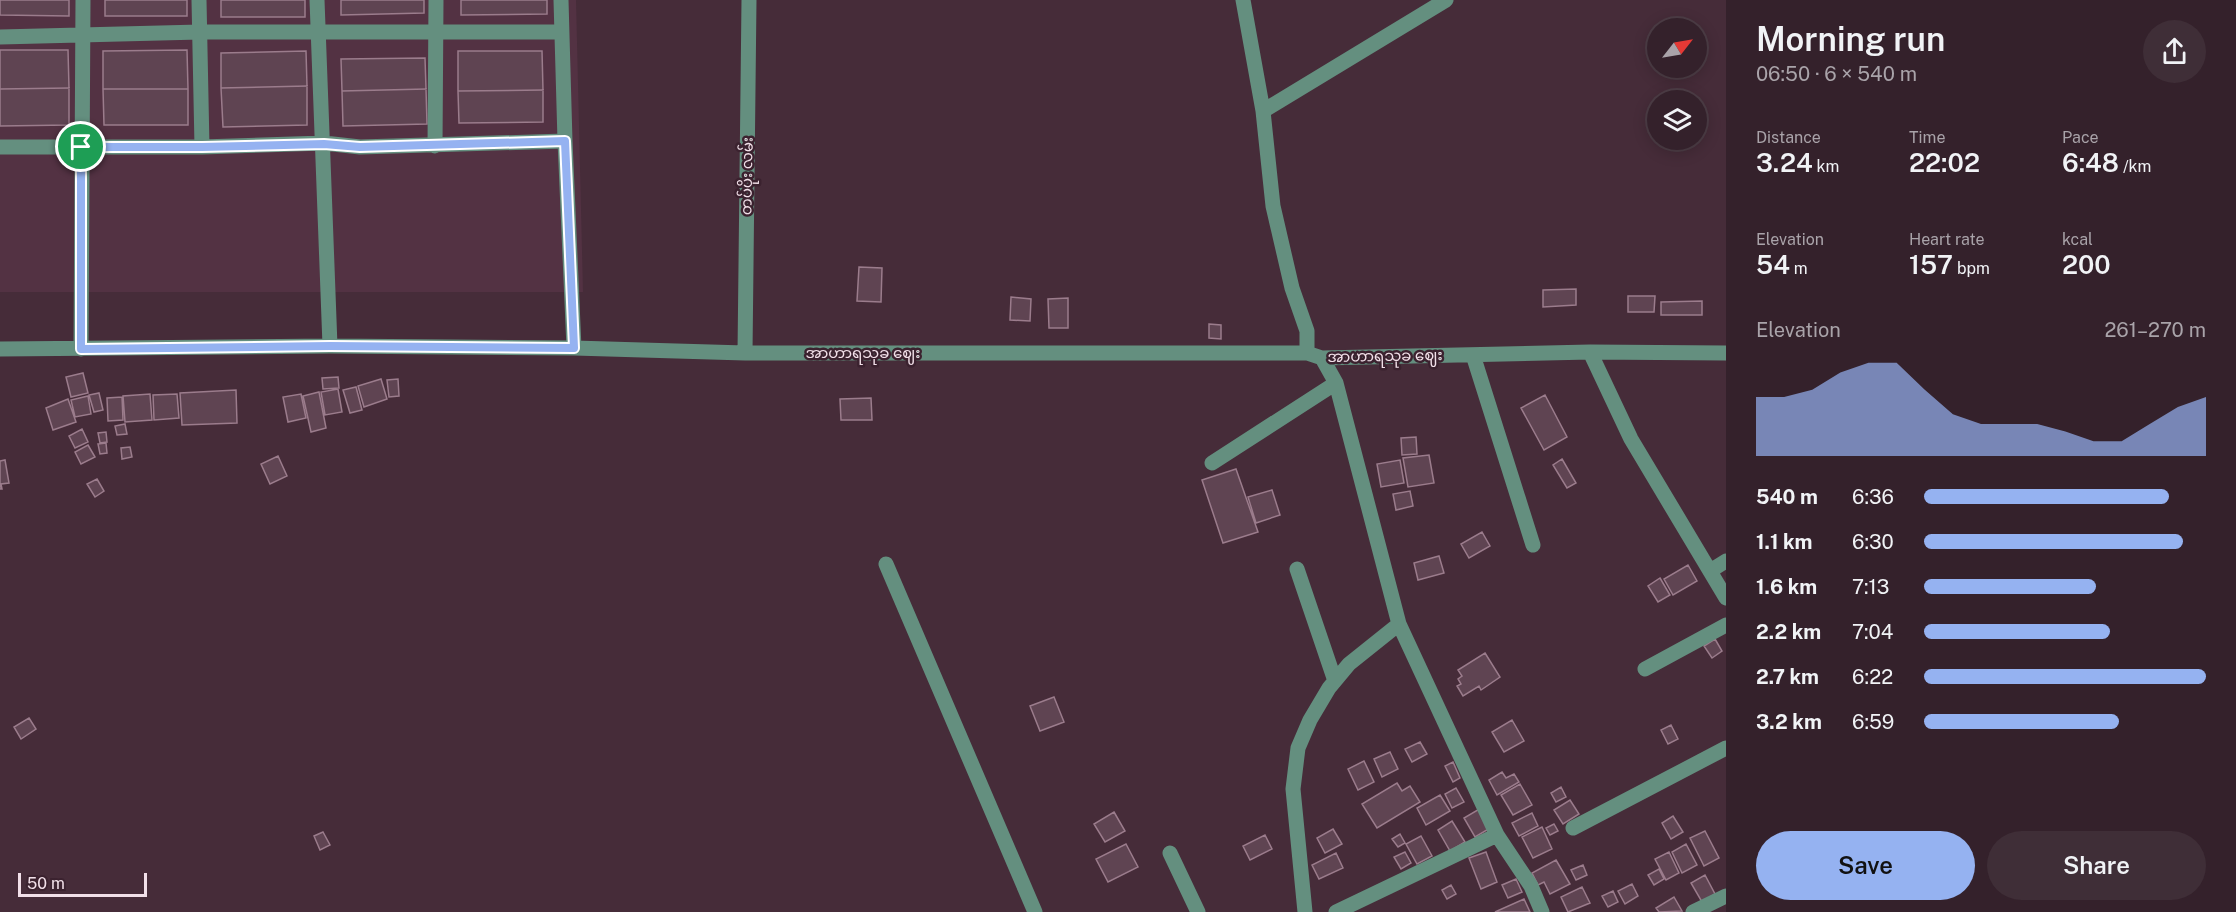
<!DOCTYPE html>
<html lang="en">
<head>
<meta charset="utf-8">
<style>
	:root { --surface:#34212b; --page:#3f2e37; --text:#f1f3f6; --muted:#a9a3a9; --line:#4e3e47; --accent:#95b2f1 }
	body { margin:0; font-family:"Public Sans","Noto Sans Myanmar",sans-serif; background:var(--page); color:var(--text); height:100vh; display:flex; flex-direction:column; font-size:22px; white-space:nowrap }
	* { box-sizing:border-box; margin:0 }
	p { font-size:20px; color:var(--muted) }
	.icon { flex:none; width:33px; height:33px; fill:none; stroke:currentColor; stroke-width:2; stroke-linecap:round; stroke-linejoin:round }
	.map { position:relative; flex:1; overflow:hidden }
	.details { display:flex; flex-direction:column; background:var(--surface); width:510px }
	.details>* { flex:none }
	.needle { width:39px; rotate:59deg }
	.fabs { position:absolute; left:1647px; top:18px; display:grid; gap:12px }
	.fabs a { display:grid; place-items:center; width:60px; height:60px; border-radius:50%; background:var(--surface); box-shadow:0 3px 15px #0003,0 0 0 2px var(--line); font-size:30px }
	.scale { position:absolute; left:18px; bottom:15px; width:129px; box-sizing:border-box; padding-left:6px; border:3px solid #f2e0e9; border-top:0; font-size:16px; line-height:21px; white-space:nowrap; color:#f2e0e9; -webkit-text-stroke:4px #3b222f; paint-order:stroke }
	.pin { position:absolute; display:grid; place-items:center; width:51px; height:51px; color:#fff; margin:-26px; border:3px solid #fff; border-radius:50%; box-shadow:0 2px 6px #0007 }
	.round { display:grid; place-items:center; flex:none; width:63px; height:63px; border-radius:32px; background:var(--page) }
	.headline { display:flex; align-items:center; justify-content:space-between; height:102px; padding:0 30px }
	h1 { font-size:33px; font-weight:600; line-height:45px }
	.figures { display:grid; grid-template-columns:repeat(3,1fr); gap:9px; height:102px; padding:6px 30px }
	.figures div { display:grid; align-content:center }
	.figures b { font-size:26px; font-weight:600 }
	.figures small { font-size:16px; font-weight:400 }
	.figures p { font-size:16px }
	.chart { height:168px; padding:12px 30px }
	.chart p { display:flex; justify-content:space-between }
	.chart svg { width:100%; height:108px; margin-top:6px; fill:var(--accent); opacity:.7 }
	.button { display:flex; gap:12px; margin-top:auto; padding:12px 30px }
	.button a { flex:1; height:69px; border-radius:36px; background:var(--accent); color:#111; font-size:24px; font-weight:600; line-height:69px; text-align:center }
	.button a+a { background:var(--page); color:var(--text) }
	ul { padding:0 30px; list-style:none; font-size:20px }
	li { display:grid; grid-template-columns:96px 72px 1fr; align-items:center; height:45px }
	li i { height:15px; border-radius:8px; background:var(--accent) }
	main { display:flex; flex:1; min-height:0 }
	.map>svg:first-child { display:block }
</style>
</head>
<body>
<main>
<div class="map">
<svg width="1726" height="912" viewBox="0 0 1726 912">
	<rect width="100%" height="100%" fill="#462c39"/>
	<path fill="#533243" d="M 0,0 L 576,0 L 583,292 L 0,292 Z"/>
	<path fill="#5f4452" stroke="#9b7c8c" stroke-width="1.5" d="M 0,0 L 69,0 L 69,16 L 0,15 Z
		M 105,0 L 187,0 L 187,16 L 105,16 Z
		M 221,0 L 305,0 L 305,17 L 221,17 Z
		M 341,0 L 424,0 L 424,13 L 341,15 Z
		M 461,0 L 547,0 L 547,14 L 461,15 Z
		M 0,50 L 68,50 L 69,88 L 0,89 Z
		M 187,50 L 188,89 L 103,89 L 103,51 Z
		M 306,51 L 307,86 L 221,88 L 221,53 Z
		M 458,51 L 542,51 L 543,90 L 458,91 Z
		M 425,58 L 426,89 L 342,91 L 341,59 Z
		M 307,86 L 307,125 L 223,127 L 221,88 Z
		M 69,88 L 69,125 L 0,126 L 0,89 Z
		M 103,89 L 188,89 L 188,125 L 104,125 Z
		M 426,89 L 427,124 L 343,126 L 342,91 Z
		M 543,90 L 543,122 L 459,123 L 458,91 Z
		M 859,267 L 882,268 L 881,302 L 857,301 Z
		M 1576,289 L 1576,305 L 1543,307 L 1543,290 Z
		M 1628,296 L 1655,296 L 1654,312 L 1628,312 Z
		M 1011,297 L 1031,299 L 1030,321 L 1010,320 Z
		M 1068,298 L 1068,328 L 1049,328 L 1048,299 Z
		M 1702,301 L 1702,315 L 1661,315 L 1661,302 Z
		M 1209,324 L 1221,325 L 1221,339 L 1209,338 Z
		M 83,373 L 88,393 L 71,397 L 66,377 Z
		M 338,377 L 339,388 L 323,389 L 322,378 Z
		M 381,379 L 387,399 L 364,407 L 358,386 Z
		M 398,379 L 399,396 L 389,397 L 387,380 Z
		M 356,387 L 362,410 L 350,413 L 343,390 Z
		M 338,389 L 342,412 L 325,415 L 321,392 Z
		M 236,390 L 237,423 L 182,425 L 180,393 Z
		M 319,392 L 326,428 L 311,432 L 303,396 Z
		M 99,393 L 103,410 L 94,412 L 89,395 Z
		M 150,394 L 152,420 L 125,422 L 123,396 Z
		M 177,394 L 179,418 L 154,420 L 153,395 Z
		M 301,394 L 306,418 L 288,422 L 283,397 Z
		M 1545,395 L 1567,437 L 1544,450 L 1521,408 Z
		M 88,396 L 91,414 L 75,417 L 71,400 Z
		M 122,397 L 123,420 L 108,421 L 107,398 Z
		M 871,398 L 872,420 L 841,420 L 840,399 Z
		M 68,399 L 76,422 L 53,430 L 46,408 Z
		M 125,424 L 127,434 L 117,435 L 115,426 Z
		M 82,429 L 88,442 L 75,448 L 69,436 Z
		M 106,432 L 107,442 L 100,443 L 98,433 Z
		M 1416,437 L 1417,454 L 1402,455 L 1401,438 Z
		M 106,443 L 107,453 L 100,454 L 98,444 Z
		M 88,445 L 95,457 L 81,464 L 75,452 Z
		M 130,447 L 132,457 L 122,459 L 121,448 Z
		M 1429,455 L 1434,483 L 1408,487 L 1403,458 Z
		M 278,456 L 287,476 L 270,484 L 261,464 Z
		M 1562,459 L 1576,483 L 1567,488 L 1553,465 Z
		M 5,460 L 9,483 L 1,484 L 2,489 L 0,489 L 0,461 Z
		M 1400,460 L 1404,483 L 1381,487 L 1377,464 Z
		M 1236,469 L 1258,532 L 1223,543 L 1202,480 Z
		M 97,479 L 104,491 L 95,497 L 87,484 Z
		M 1272,490 L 1280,515 L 1256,523 L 1248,497 Z
		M 1410,491 L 1413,506 L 1396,510 L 1393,494 Z
		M 1482,532 L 1490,546 L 1469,558 L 1461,544 Z
		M 1439,556 L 1444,573 L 1418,580 L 1414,563 Z
		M 1688,565 L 1697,581 L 1673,595 L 1664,579 Z
		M 1660,578 L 1670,595 L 1658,602 L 1648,586 Z
		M 1715,639 L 1722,651 L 1712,658 L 1704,646 Z
		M 1485,653 L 1500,677 L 1481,690 L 1479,686 L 1463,696 L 1457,686 L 1461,684 L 1458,679 L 1462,676 L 1458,670 Z
		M 1054,697 L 1064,722 L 1040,731 L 1030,706 Z
		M 29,718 L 36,729 L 21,739 L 14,727 Z
		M 1512,720 L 1524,741 L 1504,752 L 1492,732 Z
		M 1671,725 L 1678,739 L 1668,744 L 1661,730 Z
		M 1420,742 L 1427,754 L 1412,762 L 1405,749 Z
		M 1390,752 L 1398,769 L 1382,777 L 1374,759 Z
		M 1364,761 L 1374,782 L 1358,790 L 1348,769 Z
		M 1453,762 L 1460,778 L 1453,782 L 1445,766 Z
		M 1502,772 L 1506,778 L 1514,774 L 1519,782 L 1497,795 L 1489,780 Z
		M 1397,783 L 1402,791 L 1410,786 L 1420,802 L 1377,828 L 1362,804 Z
		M 1520,784 L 1532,805 L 1513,815 L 1501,795 Z
		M 1561,787 L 1566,797 L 1556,802 L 1551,793 Z
		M 1456,788 L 1464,802 L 1452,808 L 1445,794 Z
		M 1440,795 L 1450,811 L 1426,825 L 1417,808 Z
		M 1570,800 L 1579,814 L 1563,824 L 1554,810 Z
		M 1481,808 L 1492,827 L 1475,837 L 1464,818 Z
		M 1114,812 L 1125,831 L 1105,842 L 1094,824 Z
		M 1532,813 L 1538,826 L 1519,836 L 1512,823 Z
		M 1673,816 L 1683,832 L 1671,839 L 1662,823 Z
		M 1452,821 L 1465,842 L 1450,851 L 1438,830 Z
		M 1554,824 L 1558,831 L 1550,835 L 1546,828 Z
		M 1542,827 L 1552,849 L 1533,858 L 1522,837 Z
		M 1333,829 L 1342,844 L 1325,853 L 1317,838 Z
		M 1705,831 L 1719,858 L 1704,866 L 1690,838 Z
		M 323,832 L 330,845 L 320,850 L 314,836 Z
		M 1400,834 L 1405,843 L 1398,847 L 1392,839 Z
		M 1265,835 L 1272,849 L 1250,860 L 1243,846 Z
		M 1421,836 L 1432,856 L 1417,864 L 1406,844 Z
		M 1126,844 L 1138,867 L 1108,882 L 1096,859 Z
		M 1686,844 L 1697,865 L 1682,873 L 1672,852 Z
		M 1405,852 L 1411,863 L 1401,869 L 1394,857 Z
		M 1486,852 L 1497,882 L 1481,889 L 1469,858 Z
		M 1669,852 L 1679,873 L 1666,880 L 1655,859 Z
		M 1336,853 L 1343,868 L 1319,879 L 1312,865 Z
		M 1556,860 L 1570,884 L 1550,894 L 1544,882 L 1538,885 L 1532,873 Z
		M 1583,865 L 1587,875 L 1576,880 L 1571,870 Z
		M 1659,869 L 1664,879 L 1654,885 L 1648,875 Z
		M 1705,875 L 1715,894 L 1702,902 L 1691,883 Z
		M 1516,879 L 1522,892 L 1508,898 L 1502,885 Z
		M 1632,884 L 1638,896 L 1625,904 L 1618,891 Z
		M 1451,885 L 1456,894 L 1447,899 L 1442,890 Z
		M 1582,887 L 1590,903 L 1568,912 L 1561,897 Z
		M 1613,891 L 1618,902 L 1608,907 L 1602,896 Z
		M 1674,897 L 1682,911 L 1659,912 L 1656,908 Z
		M 1524,899 L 1530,912 L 1495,912 Z"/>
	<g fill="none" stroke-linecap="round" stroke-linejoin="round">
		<path stroke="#648f7f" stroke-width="15" d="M 199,0 L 202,147
			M 317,0 L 330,346
			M 561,0 L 565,141
			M 1243,0 L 1263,111 L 1273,206 L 1292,288 L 1307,331 L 1307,353
			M 0,37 L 200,32 L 561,32
			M 1263,111 L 1446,0
			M 435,146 L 436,0
			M 0,147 L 202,147 L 324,143 L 360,147 L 565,141 L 574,348
			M 0,349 L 330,346 L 574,348 L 745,353 L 1307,353 L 1322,358 L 1590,352 L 1726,353
			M 81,349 L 83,0
			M 1590,352 L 1631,439 L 1726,598
			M 745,353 L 749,0
			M 1473,355 L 1533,545
			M 1322,358 L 1336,383 L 1399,624 L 1497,835 L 1531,886 L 1542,912
			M 1212,463 L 1336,383
			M 886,564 L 1035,912
			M 1297,569 L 1335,681
			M 1710,571 L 1726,561
			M 1645,669 L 1726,625
			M 1573,828 L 1726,748
			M 1170,853 L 1198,912
			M 1305,912 L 1293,789 L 1298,748 L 1310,720 L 1329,688 L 1349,664 L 1399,624
			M 1336,912 L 1497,835
			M 1693,912 L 1726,896"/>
	</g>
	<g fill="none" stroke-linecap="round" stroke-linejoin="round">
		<defs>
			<path id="route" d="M 565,141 L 574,348 L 330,346 L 81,349 L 81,147 L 202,147 L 324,144 L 360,147 Z"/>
		</defs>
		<use href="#route" stroke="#fff" stroke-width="12"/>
		<use href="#route" stroke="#95b2f1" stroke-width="8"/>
	</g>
	<g text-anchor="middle" stroke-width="5" stroke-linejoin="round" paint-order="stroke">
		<g font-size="15" fill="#f2e0e9" stroke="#3b222f">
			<text transform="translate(747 176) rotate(-89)" y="5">တပ်ပိုး လမ်း</text>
			<text x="863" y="358">အာဟာရသုခ ဈေး</text>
			<text transform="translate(1385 356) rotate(-1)" y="5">အာဟာရသုခ ဈေး</text>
		</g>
	</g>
</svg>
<div class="fabs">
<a><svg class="needle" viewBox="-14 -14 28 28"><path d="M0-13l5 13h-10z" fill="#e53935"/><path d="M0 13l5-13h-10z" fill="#a9a3a9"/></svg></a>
<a><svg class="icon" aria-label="layers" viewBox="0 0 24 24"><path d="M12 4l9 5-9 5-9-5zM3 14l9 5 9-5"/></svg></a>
</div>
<div class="scale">50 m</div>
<div class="pin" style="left:81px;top:147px;background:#1e9e55"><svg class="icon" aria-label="arrive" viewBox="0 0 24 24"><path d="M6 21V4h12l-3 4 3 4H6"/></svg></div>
</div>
<section class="details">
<div class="headline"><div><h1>Morning run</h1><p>06:50 · 6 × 540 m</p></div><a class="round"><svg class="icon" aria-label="share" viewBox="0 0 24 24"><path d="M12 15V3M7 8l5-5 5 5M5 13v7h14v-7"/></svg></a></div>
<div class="figures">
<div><p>Distance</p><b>3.24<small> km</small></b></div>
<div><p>Time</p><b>22:02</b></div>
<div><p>Pace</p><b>6:48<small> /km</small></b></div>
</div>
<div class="figures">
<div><p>Elevation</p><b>54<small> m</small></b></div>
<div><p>Heart rate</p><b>157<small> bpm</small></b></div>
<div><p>kcal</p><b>200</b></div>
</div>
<div class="chart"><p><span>Elevation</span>261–270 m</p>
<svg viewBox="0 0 160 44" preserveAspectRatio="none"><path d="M0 44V20L10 20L20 17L30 10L40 6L50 6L60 17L70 27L80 31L90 31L100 31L110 34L120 38L130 38L140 31L150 24L160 20V44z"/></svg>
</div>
<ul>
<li><b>540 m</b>6:36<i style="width:87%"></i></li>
<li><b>1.1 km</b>6:30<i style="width:92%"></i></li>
<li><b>1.6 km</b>7:13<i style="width:61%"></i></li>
<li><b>2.2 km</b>7:04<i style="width:66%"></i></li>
<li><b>2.7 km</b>6:22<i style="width:100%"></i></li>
<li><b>3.2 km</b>6:59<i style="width:69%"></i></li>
</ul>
<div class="button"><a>Save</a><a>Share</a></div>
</section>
</main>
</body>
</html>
